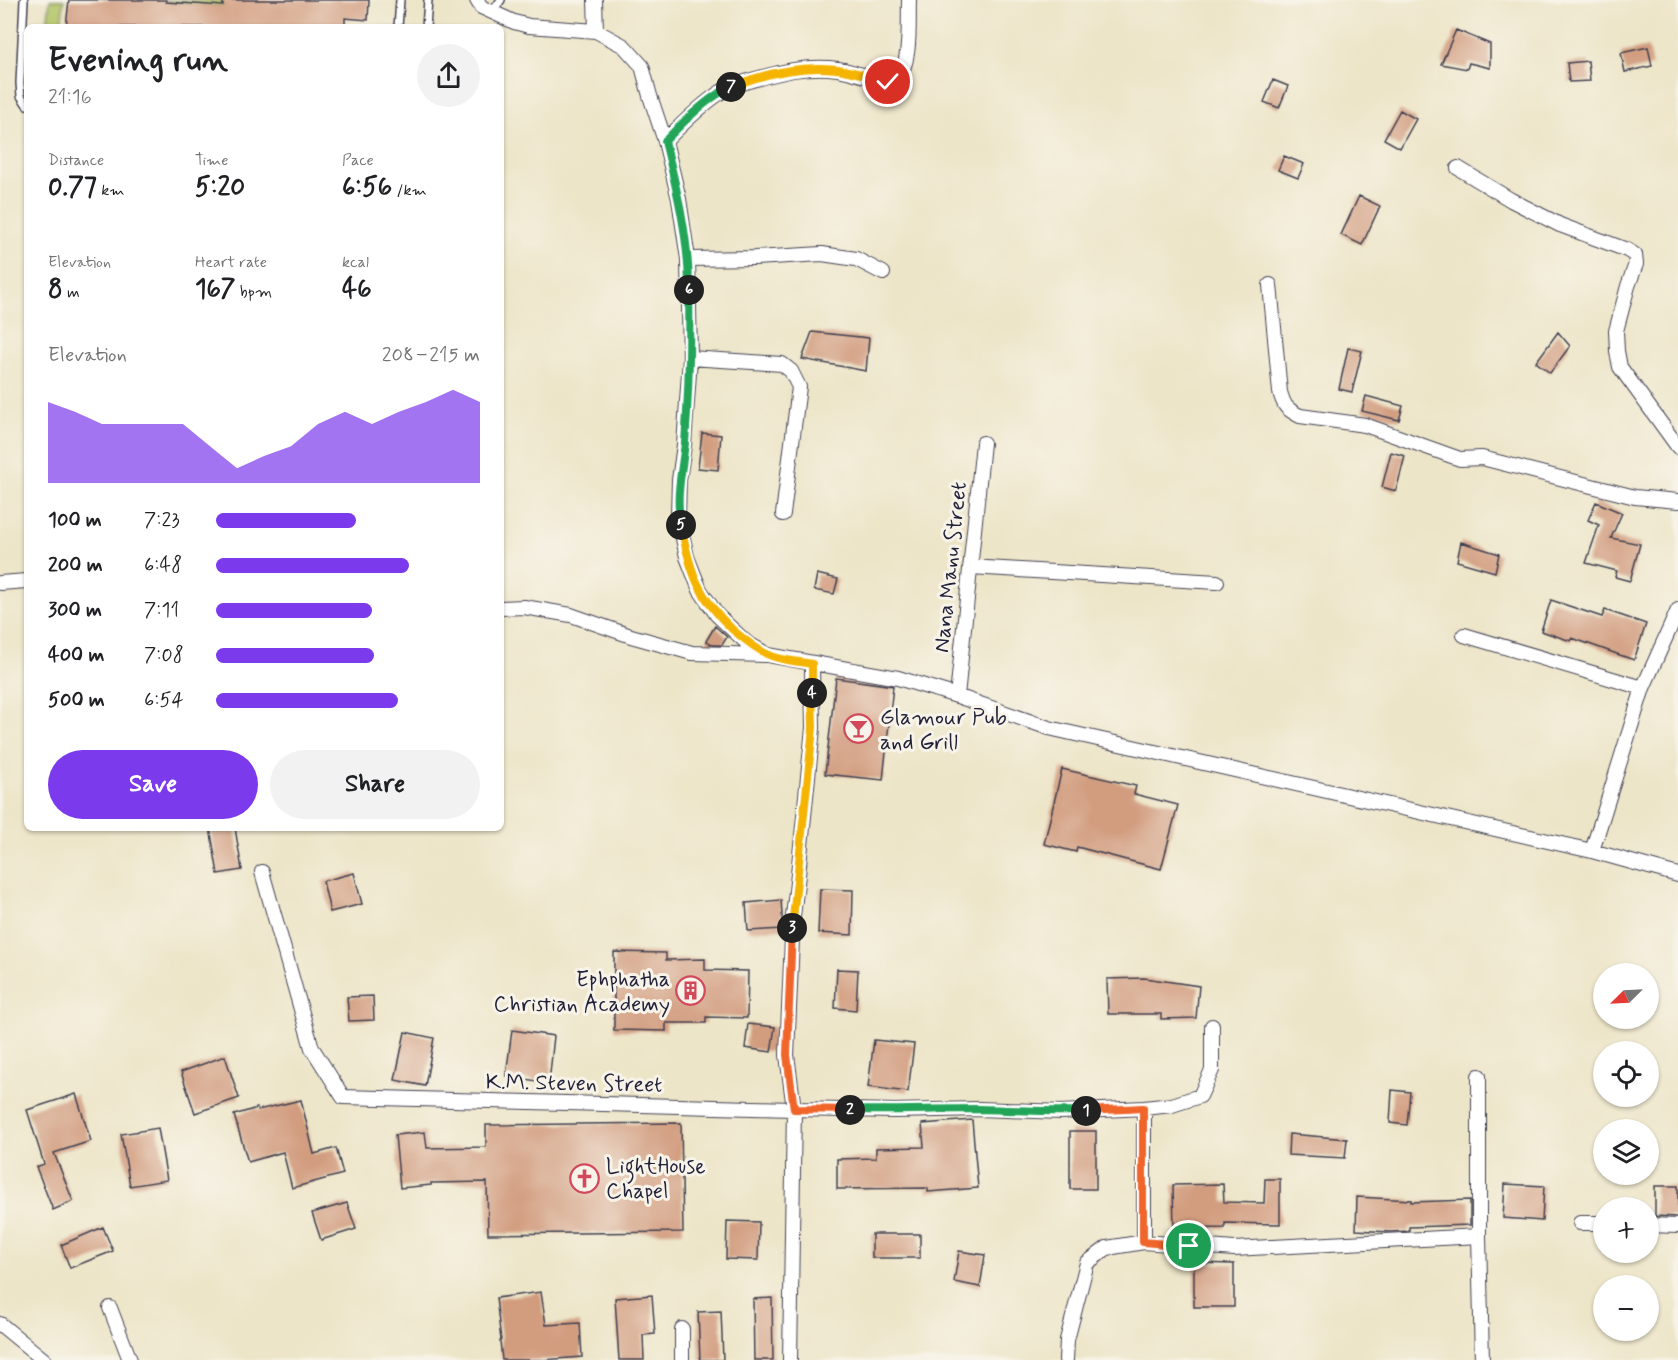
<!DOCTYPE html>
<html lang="en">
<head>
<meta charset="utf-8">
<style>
	:root { --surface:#fff; --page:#f2f2f2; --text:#202124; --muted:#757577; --accent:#7c3aed }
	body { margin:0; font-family:Mynerve,sans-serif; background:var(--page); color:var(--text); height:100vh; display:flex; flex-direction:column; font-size:22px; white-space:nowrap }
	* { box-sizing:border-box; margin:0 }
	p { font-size:20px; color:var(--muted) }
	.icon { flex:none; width:33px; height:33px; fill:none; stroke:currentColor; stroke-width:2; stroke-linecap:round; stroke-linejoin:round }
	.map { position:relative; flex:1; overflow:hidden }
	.details { position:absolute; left:24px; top:24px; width:480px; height:807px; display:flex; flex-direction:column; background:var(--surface); border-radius:9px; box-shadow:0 2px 4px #0004 }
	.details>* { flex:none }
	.needle { width:39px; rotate:246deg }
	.controls { position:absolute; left:1593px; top:963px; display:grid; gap:12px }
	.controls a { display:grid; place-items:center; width:66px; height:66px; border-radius:50%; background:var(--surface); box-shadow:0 2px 4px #0004; font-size:30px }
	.pin { position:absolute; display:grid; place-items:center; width:51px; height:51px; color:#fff; margin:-26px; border:3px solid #fff; border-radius:50%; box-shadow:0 2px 6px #0007 }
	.km { position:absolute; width:30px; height:30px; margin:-15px; border-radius:50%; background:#222; color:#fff; font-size:16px; line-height:30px; text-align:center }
	.round { display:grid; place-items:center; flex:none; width:63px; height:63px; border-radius:32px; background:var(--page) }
	.head { display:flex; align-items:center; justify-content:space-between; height:102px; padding:0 24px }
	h1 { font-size:33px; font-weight:700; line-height:45px }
	.metrics { display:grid; grid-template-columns:repeat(3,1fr); gap:9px; height:102px; padding:6px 24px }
	.metrics div { display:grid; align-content:center }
	.metrics b { font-size:26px; font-weight:700 }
	.metrics small { font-size:16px; font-weight:400 }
	.metrics p { font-size:16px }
	.chart { height:168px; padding:12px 24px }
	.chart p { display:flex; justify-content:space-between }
	.chart svg { width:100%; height:108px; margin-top:6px; fill:var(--accent); opacity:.7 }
	.action { display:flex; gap:12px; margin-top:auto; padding:12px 24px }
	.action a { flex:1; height:69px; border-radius:36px; background:var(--accent); color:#fff; font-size:24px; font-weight:700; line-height:69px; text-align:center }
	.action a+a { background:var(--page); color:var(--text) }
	ul { padding:0 24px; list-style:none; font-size:20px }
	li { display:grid; grid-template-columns:96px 72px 1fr; align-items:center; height:45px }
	li i { height:15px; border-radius:8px; background:var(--accent) }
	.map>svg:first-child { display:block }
</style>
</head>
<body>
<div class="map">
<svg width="1678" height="1360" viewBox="0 0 1678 1360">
	<rect width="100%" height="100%" fill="#f7f3e8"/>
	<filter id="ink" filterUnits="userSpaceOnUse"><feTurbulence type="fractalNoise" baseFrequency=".0167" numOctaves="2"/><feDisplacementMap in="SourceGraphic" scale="12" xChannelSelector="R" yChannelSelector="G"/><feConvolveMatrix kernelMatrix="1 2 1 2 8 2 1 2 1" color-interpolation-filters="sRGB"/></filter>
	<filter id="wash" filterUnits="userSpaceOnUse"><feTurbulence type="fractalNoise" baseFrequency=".008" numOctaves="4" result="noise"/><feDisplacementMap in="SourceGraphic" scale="24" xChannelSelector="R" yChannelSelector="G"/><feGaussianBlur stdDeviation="1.35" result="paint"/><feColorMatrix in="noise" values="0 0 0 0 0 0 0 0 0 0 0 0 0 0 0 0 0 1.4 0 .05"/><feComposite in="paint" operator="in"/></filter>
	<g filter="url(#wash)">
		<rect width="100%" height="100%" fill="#ede5c8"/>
		<path fill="#b3c569" stroke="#6a7452" stroke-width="1.5" d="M 50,0 L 64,0 L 61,27 L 47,27 Z
			M 166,0 L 223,0 L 223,6 L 166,2 Z"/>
		<g id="blocks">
			<path fill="#d29c7f" d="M 69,0 L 166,0 L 166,2 L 223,6 L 223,0 L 369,0 L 368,20 L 345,18 L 345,27 L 66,27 Z
				M 1456,30 L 1490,44 L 1490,68 L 1469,63 L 1467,69 L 1441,64 Z
				M 1648,47 L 1652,66 L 1625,72 L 1621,53 Z
				M 1588,61 L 1590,81 L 1569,82 L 1567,63 Z
				M 1273,80 L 1288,86 L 1279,108 L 1264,102 Z
				M 1400,110 L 1416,119 L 1400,148 L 1384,139 Z
				M 1284,156 L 1304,164 L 1298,178 L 1278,170 Z
				M 1359,196 L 1380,206 L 1362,245 L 1341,235 Z
				M 812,332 L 869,338 L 866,371 L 802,359 Z
				M 1558,332 L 1570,346 L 1550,373 L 1536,362 Z
				M 1348,348 L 1362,351 L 1352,392 L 1339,389 Z
				M 1366,396 L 1403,406 L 1399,420 L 1362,411 Z
				M 702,433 L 721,435 L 718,470 L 698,468 Z
				M 1391,452 L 1405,456 L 1396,491 L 1382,487 Z
				M 1596,502 L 1622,513 L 1611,538 L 1640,544 L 1630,581 L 1615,577 L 1617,571 L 1586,563 L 1599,525 L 1588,520 Z
				M 1461,542 L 1499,554 L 1495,572 L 1457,561 Z
				M 817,574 L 838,579 L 834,594 L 814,590 Z
				M 1551,600 L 1602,617 L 1605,610 L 1646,624 L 1634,660 L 1572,638 L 1571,641 L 1541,631 Z
				M 715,626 L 727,637 L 722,645 L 712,645 L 706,641 Z
				M 836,678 L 893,686 L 883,780 L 825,774 Z
				M 1062,769 L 1136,786 L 1134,794 L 1178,805 L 1161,869 L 1077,847 L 1076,852 L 1044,844 Z
				M 210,828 L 235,828 L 242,870 L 218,874 Z
				M 354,873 L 362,904 L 330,912 L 323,881 Z
				M 820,889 L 853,890 L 852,935 L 818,933 Z
				M 781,900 L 783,929 L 748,931 L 746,903 Z
				M 614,952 L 666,953 L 666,960 L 705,959 L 705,970 L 748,971 L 747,1018 L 706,1017 L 706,1023 L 666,1023 L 666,1031 L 614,1030 Z
				M 837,969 L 858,970 L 856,1010 L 835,1008 Z
				M 1144,978 L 1199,986 L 1196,1018 L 1161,1019 L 1161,1014 L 1108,1014 L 1107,979 Z
				M 373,996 L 374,1020 L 349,1021 L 347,997 Z
				M 748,1024 L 775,1027 L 771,1052 L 745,1048 Z
				M 512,1030 L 554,1036 L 549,1083 L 506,1076 Z
				M 405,1032 L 434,1038 L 425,1086 L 395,1080 Z
				M 874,1040 L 914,1044 L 908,1092 L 868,1087 Z
				M 225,1056 L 239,1098 L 195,1113 L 181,1072 Z
				M 1392,1090 L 1410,1092 L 1407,1125 L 1390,1123 Z
				M 76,1094 L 91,1141 L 54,1153 L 73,1201 L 53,1210 L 36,1167 L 44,1164 L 27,1110 Z
				M 301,1100 L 314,1154 L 336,1148 L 343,1174 L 292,1188 L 283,1152 L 248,1162 L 234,1115 L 257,1108 L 258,1110 Z
				M 972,1120 L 978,1188 L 928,1192 L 928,1188 L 837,1189 L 837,1159 L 876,1158 L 876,1148 L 924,1147 L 922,1124 Z
				M 681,1123 L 683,1232 L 488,1234 L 487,1182 L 431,1183 L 431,1185 L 400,1188 L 395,1135 L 425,1132 L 427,1148 L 486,1147 L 486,1125 Z
				M 158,1128 L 167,1180 L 130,1186 L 121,1134 Z
				M 1070,1131 L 1096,1131 L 1096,1189 L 1070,1189 Z
				M 1289,1134 L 1347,1139 L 1345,1158 L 1288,1155 Z
				M 1265,1179 L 1280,1179 L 1280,1224 L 1225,1223 L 1225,1228 L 1174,1229 L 1173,1185 L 1223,1184 L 1224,1202 L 1264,1203 Z
				M 1505,1184 L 1544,1186 L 1542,1221 L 1503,1218 Z
				M 1655,1186 L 1678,1186 L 1678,1217 L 1655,1216 Z
				M 1357,1197 L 1411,1200 L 1411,1202 L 1470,1200 L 1470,1225 L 1409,1227 L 1409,1231 L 1390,1232 L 1356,1230 Z
				M 347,1203 L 356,1229 L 321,1240 L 312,1213 Z
				M 727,1221 L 759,1222 L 758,1260 L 726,1259 Z
				M 103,1227 L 113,1251 L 70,1268 L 61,1245 Z
				M 872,1234 L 920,1234 L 920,1258 L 872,1258 Z
				M 959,1251 L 985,1255 L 980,1287 L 954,1282 Z
				M 1194,1263 L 1234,1264 L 1234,1307 L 1194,1307 Z
				M 541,1292 L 546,1325 L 580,1323 L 582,1357 L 543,1360 L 502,1360 L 500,1341 L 501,1340 L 496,1298 Z
				M 652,1295 L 655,1334 L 643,1335 L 644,1360 L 619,1360 L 615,1298 Z
				M 772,1298 L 773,1360 L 754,1360 L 753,1299 Z
				M 721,1311 L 723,1360 L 700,1360 L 698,1312 Z"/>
		</g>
	</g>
	<g filter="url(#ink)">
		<use href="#blocks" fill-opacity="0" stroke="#403f50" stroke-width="1.5"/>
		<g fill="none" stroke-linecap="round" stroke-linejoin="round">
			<defs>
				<path id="service" d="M 24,0 L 20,83 L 21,96 L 27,105
					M 491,13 L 501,0
					M 398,27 L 400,0
					M 426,27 L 428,0"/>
				<path id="minor" d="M 477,0 L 481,7 L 514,22 L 529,26 L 596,31 L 624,46 L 642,66 L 650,96 L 665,141 L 679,199 L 688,259 L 690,358 L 684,445 L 679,480 L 678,515 L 687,557 L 700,590 L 717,615 L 747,643 L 768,655 L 898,678 L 957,696 L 1049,728 L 1592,851 L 1678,875
					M 595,0 L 596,31
					M 665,141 C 681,125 702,104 721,92 C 730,86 742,83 752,80 C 782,72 806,65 838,69 C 858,72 878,83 897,80 C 912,61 908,23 909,0
					M 1458,168 L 1511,200 L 1560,225 L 1627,250 L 1635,255 L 1636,264 L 1628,286 L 1616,331 L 1617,351 L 1620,367 L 1678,447
					M 688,259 L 755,258 L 822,254 L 856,259 L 883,273
					M 1270,285 L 1280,392 C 1284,406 1286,409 1300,416 L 1365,425 L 1460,459 L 1482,458 L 1635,497 L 1678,501
					M 690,358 L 782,364 L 791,371 L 799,387 L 783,514
					M 970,567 L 1217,582
					M 0,583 L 27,581
					M 501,608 L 524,607 L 571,615 L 631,636 L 692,653 L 766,655
					M 1464,635 L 1643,688
					M 812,664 L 813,728 L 798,875 L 793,916 L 787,1055 L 794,1109 L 895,1111 L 979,1109 L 1061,1112 L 1144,1108 L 1172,1105 L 1200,1096 L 1212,1070 L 1212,1026
					M 957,696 L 983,443
					M 1592,851 L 1643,688 L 1678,610
					M 262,872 L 312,1048 L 343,1097 L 794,1109 L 790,1360
					M 1580,1223 L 1604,1223
					M 1648,1225 L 1678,1226
					M 1479,1236 L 1479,1076
					M 1144,1242 L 1144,1108
					M 110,1308 L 130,1360
					M 0,1324 L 44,1360
					M 682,1360 L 682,1329
					M 1066,1360 L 1067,1340 L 1087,1263 L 1107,1248 L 1144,1242 L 1234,1249 L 1479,1236 L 1482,1360"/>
			</defs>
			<use href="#service" stroke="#403f50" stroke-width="10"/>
			<use href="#minor" stroke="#403f50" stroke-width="16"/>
			<use href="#service" stroke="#fff" stroke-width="7"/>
			<use href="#minor" stroke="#fff" stroke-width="14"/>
		</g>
	</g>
	<g fill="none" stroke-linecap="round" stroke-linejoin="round" filter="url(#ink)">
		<defs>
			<path id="split-1" d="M 1086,1111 L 1143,1108 L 1143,1242 L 1189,1246"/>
			<path id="split-2" d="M 850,1110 C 893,1111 936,1109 979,1109 C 1015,1110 1050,1112 1086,1111"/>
			<path id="split-3" d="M 792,928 L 787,1055 L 794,1109 L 850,1110"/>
			<path id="split-4" d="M 792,928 L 813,728 L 812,693"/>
			<path id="split-5" d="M 681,525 C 690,572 698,597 733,630 C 744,639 754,648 767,654 C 780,661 798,661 812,664 L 812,693"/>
			<path id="split-6" d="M 681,525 C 675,498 682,470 685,443 C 689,391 690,341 689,290"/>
			<path id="split-7" d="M 689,290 C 689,239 677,190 665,141 C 682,123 709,96 731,87"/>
			<path id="split-8" d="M 731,87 C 765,73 801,65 837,69 C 854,71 871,77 888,82"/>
		</defs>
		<use href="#split-1" stroke="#fff" stroke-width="12"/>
		<use href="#split-2" stroke="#fff" stroke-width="12"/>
		<use href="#split-3" stroke="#fff" stroke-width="12"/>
		<use href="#split-4" stroke="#fff" stroke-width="12"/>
		<use href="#split-5" stroke="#fff" stroke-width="12"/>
		<use href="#split-6" stroke="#fff" stroke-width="12"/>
		<use href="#split-7" stroke="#fff" stroke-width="12"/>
		<use href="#split-8" stroke="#fff" stroke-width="12"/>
		<use href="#split-1" stroke="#f0652b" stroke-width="8"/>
		<use href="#split-2" stroke="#22a559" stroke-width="8"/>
		<use href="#split-3" stroke="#f0652b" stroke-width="8"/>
		<use href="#split-4" stroke="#f5b400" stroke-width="8"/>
		<use href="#split-5" stroke="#f5b400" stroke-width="8"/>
		<use href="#split-6" stroke="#22a559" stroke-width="8"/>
		<use href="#split-7" stroke="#22a559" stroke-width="8"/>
		<use href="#split-8" stroke="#f5b400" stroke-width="8"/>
	</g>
	<defs>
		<symbol id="bar-ring" viewBox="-11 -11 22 22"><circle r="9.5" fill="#f7f3e8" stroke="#d1495b" stroke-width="1.5"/><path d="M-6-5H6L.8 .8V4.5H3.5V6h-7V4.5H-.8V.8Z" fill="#d1495b"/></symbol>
		<symbol id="building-ring" viewBox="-11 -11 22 22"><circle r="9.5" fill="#f7f3e8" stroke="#d1495b" stroke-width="1.5"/><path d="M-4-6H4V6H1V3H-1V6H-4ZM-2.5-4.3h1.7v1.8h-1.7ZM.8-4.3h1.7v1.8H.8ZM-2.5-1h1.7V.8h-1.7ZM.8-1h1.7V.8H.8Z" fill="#d1495b"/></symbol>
		<symbol id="church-ring" viewBox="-11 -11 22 22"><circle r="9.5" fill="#f7f3e8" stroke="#d1495b" stroke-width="1.5"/><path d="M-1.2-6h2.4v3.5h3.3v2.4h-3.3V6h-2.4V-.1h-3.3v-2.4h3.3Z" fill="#d1495b"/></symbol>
	</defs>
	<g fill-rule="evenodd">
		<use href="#bar-ring" x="842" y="712" width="33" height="33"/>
		<use href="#building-ring" x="674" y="974" width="33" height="33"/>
		<use href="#church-ring" x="568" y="1162" width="33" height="33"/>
	</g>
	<g text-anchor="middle" stroke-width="6" stroke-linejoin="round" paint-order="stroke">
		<g font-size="22" fill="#22223b" stroke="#f7f3e8">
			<text transform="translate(949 567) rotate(-84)" y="8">Nana Manu Street</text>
			<text transform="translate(574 1082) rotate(1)" y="8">K.M. Steven Street</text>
		</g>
		<g font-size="22" fill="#22223b" stroke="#f7f3e8" text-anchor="start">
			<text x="880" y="724">Glamour Pub<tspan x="880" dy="25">and Grill</tspan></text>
			<text x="670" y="986" text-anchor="end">Ephphatha<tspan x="670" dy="25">Christian Academy</tspan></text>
			<text x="606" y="1173">LightHouse<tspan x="606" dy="25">Chapel</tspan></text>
		</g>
	</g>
</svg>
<div class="controls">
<a><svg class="needle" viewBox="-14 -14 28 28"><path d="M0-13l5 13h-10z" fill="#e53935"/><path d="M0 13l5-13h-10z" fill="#757577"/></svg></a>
<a><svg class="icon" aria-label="locate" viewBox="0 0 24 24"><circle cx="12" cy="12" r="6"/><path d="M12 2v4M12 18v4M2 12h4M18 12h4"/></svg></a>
<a><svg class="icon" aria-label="layers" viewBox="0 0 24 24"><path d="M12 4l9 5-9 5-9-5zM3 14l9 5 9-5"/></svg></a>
<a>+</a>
<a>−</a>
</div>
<div class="pin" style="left:1189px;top:1246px;background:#1e9e55"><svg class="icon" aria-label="arrive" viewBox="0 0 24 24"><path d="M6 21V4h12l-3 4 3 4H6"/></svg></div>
<div class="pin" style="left:888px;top:82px;background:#d93025"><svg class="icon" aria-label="check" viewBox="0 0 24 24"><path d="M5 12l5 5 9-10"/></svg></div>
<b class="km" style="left:1086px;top:1111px">1</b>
<b class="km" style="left:850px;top:1110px">2</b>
<b class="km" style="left:792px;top:928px">3</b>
<b class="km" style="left:812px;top:693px">4</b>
<b class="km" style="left:681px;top:525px">5</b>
<b class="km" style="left:689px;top:290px">6</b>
<b class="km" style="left:731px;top:87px">7</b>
<section class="details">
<div class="head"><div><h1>Evening run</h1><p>21:16</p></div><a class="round"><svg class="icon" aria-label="share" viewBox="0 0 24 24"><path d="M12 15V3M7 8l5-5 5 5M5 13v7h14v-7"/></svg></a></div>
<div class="metrics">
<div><p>Distance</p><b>0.77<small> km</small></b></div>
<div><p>Time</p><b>5:20</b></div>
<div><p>Pace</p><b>6:56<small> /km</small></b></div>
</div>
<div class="metrics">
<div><p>Elevation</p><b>8<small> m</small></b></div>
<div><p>Heart rate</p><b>167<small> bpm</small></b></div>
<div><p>kcal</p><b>46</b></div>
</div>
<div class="chart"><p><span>Elevation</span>208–215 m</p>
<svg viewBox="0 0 160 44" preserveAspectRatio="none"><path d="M0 44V11L10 15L20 20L30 20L40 20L50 20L60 29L70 38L80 33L90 29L100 20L110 15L120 20L130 15L140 11L150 6L160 11V44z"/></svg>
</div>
<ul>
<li><b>100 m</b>7:23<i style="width:53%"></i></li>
<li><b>200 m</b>6:48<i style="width:73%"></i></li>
<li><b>300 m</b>7:11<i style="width:59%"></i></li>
<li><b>400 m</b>7:08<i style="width:60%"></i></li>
<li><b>500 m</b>6:54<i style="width:69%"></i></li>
</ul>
<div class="action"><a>Save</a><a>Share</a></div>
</section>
</div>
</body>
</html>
